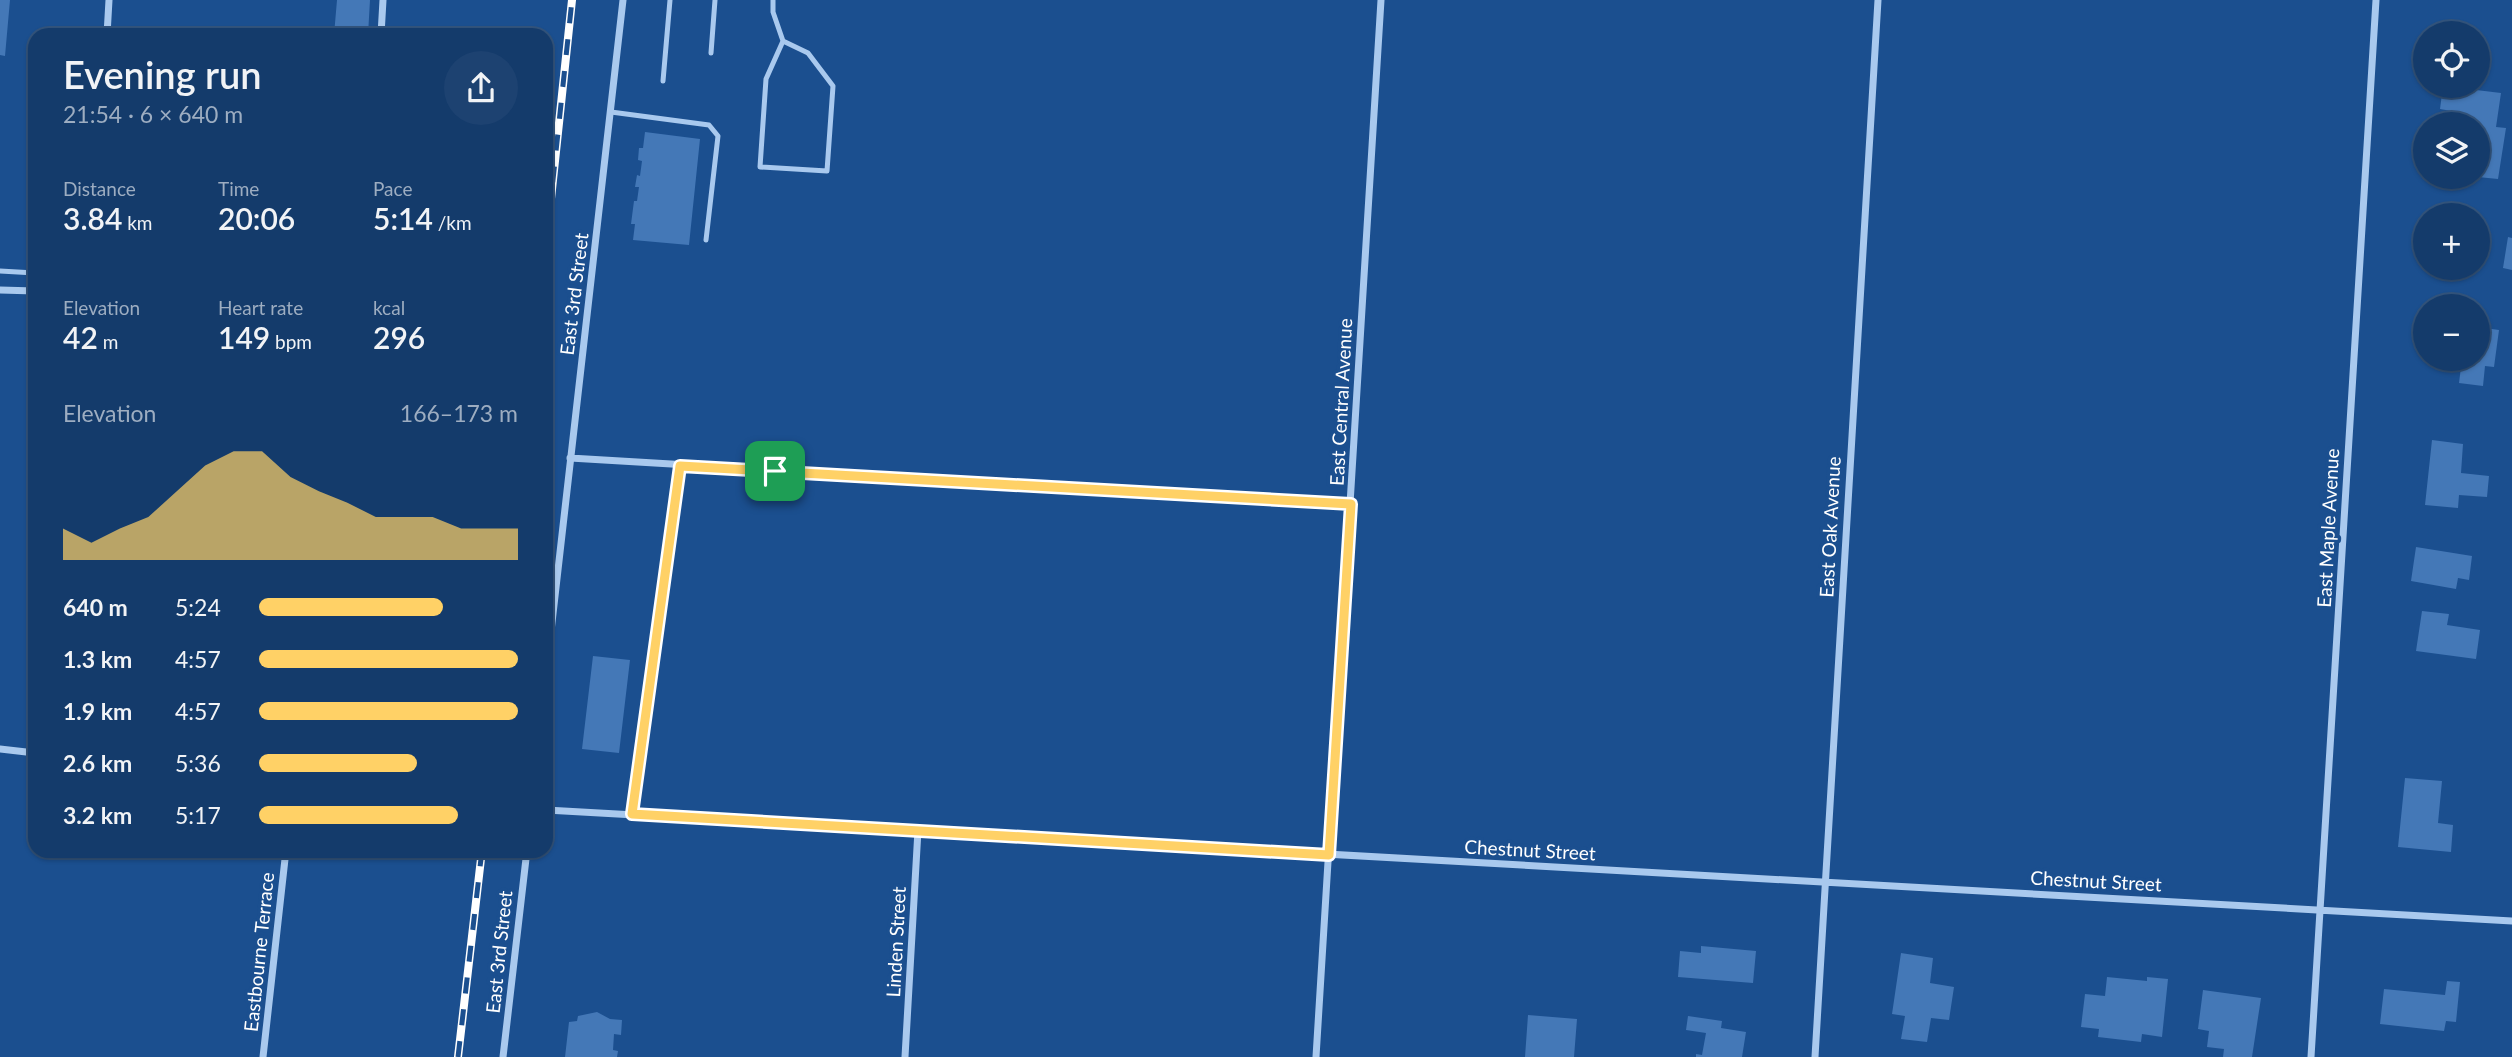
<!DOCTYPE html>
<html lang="en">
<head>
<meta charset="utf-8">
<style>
	:root { --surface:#143b6b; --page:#1d4271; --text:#f1f3f6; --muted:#9dadc1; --line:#33557e; --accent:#ffd166 }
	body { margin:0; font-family:Lato,sans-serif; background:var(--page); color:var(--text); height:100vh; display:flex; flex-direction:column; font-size:26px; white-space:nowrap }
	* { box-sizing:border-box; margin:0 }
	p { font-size:23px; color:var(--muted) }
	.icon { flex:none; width:38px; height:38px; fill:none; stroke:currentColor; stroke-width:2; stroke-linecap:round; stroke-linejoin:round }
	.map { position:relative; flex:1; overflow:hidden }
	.sheet { position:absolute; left:28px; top:28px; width:525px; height:830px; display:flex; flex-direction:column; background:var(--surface); border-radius:21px; box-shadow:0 2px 5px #0004,0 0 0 2px var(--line) }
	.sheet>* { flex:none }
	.buttons { position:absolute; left:2413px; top:21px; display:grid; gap:14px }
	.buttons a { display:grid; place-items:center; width:77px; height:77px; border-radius:50%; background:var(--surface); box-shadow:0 2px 5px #0004,0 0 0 2px var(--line); font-size:35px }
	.pin { position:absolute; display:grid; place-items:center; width:60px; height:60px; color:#fff; margin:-30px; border-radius:14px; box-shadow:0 4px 10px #0006 }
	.round { display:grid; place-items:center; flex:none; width:74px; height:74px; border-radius:37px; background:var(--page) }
	.summary { display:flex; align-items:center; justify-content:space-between; height:119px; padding:0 35px }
	h1 { font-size:38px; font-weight:600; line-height:52px }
	.figures { display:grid; grid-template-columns:repeat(3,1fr); gap:10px; height:119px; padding:7px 35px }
	.figures div { display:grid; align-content:center }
	.figures b { font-size:30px; font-weight:600 }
	.figures small { font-size:19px; font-weight:400 }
	.figures p { font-size:19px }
	.chart { height:196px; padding:14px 35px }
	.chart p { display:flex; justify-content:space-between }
	.chart svg { width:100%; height:126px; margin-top:7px; fill:var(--accent); opacity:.7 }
	ul { padding:0 35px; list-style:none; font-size:23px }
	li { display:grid; grid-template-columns:112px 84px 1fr; align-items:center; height:52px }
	li i { height:18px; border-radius:9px; background:var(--accent) }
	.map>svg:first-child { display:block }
</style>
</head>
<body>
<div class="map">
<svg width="2512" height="1057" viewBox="0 0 2512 1057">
	<rect width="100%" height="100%" fill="#1b4f8f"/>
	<path fill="#4478b7" d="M 0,0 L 10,0 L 5,56 L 0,55 Z
		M 337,0 L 370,0 L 368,35 L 334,35 Z
		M 2443,86 L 2501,93 L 2496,127 L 2506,128 L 2498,179 L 2478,177 L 2479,126 L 2478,124 L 2456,123 L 2457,112 L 2440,109 Z
		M 645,132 L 700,139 L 689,245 L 633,240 L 635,224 L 631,224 L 634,201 L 637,201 L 639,187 L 635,187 L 637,175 L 640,176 L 642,161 L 638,160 L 639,148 L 643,148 Z
		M 2508,237 L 2512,238 L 2512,270 L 2503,268 Z
		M 2478,327 L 2499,330 L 2494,367 L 2485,366 L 2483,386 L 2459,383 L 2462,359 L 2478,359 Z
		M 2432,440 L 2463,444 L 2461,473 L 2489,476 L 2487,497 L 2459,495 L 2458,508 L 2425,505 Z
		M 2416,547 L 2472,556 L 2469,580 L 2458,578 L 2456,589 L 2411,581 Z
		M 2422,611 L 2449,614 L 2447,625 L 2480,630 L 2476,659 L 2416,651 Z
		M 593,656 L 630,660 L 619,753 L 582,749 Z
		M 2405,778 L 2442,781 L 2438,823 L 2453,825 L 2451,852 L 2398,847 Z
		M 1701,946 L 1756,951 L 1753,983 L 1678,977 L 1680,951 L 1701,953 Z
		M 1901,953 L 1933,958 L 1930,983 L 1954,987 L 1949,1020 L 1931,1018 L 1927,1042 L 1901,1039 L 1905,1016 L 1892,1014 Z
		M 2107,977 L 2147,981 L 2147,977 L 2168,979 L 2162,1037 L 2142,1034 L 2141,1042 L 2098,1037 L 2099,1029 L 2081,1027 L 2085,994 L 2105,996 Z
		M 2447,981 L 2460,982 L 2456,1022 L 2446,1021 L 2444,1031 L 2380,1024 L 2384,989 L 2445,995 Z
		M 2203,990 L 2261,998 L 2252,1057 L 2223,1057 L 2224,1049 L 2207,1047 L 2209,1031 L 2198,1029 Z
		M 597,1012 L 610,1019 L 622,1020 L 621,1035 L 614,1034 L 613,1050 L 618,1051 L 617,1057 L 565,1057 L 569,1022 L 577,1021 L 578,1016 Z
		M 1528,1015 L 1577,1019 L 1574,1057 L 1525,1057 Z
		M 1688,1016 L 1722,1021 L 1721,1028 L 1746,1032 L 1742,1057 L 1696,1057 L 1696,1054 L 1702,1055 L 1706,1033 L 1686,1030 Z"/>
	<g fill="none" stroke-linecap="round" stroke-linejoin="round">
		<path stroke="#a9c9ee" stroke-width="5" d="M 773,0 L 773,12 L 783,41 L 808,53 L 833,86 L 827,171 L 760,167 L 766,79 L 783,41
			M 711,53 L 715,0
			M 663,81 L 670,0
			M 611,112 L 709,125 L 718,136 L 706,240
			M 0,271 L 35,273
			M 632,814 L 680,466"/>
		<path stroke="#a9c9ee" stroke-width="7" d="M 107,35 L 109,0
			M 381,35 L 383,0
			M 0,290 L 35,291
			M 570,458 L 1351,504
			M 546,675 L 623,0
			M 0,749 L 35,753
			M 546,810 L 2512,921
			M 263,1057 L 286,850
			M 503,1057 L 527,850
			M 905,1057 L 918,830
			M 1316,1057 L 1381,0
			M 1815,1057 L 1878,0
			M 2311,1057 L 2376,0"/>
		<defs>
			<path id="rail" d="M 546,246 L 572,0
				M 458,1057 L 482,850"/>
		</defs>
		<use href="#rail" stroke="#fff" stroke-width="8"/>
		<use href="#rail" stroke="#1b4f8f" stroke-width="5" stroke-dasharray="16" stroke-linecap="butt"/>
	</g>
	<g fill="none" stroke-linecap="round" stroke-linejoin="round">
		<defs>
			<path id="route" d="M 680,466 L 1351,504 L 1329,855 L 632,814 Z"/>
		</defs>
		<use href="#route" stroke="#fff" stroke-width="14"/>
		<use href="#route" stroke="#ffd166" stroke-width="9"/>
	</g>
	<g text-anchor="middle" stroke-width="7" stroke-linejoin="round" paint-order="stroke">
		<g font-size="19" fill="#fff" stroke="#1b4f8f">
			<text transform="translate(574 294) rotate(-83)" y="7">East 3rd Street</text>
			<text transform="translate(1341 402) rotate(-87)" y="7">East Central Avenue</text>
			<text transform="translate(1830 527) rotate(-87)" y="7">East Oak Avenue</text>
			<text transform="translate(2328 528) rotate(-87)" y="7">East Maple Avenue</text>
			<text transform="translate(1530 850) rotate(3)" y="7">Chestnut Street</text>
			<text transform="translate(2096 881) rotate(3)" y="7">Chestnut Street</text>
			<text transform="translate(896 942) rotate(-87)" y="7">Linden Street</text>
			<text transform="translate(259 952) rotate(-84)" y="7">Eastbourne Terrace</text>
			<text transform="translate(499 952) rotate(-84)" y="7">East 3rd Street</text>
		</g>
	</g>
</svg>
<div class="buttons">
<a><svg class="icon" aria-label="locate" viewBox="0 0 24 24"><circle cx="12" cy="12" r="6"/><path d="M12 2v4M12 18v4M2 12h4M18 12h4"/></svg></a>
<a><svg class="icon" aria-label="layers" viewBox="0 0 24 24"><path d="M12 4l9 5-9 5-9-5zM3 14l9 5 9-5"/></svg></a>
<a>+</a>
<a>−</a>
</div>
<div class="pin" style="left:775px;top:471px;background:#1e9e55"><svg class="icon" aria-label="arrive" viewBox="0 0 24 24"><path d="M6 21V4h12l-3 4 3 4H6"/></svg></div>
<section class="sheet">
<div class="summary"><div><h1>Evening run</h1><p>21:54 · 6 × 640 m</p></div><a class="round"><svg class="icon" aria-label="share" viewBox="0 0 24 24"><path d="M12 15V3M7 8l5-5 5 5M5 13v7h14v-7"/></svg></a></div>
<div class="figures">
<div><p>Distance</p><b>3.84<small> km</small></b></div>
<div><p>Time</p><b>20:06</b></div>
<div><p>Pace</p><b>5:14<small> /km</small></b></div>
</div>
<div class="figures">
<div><p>Elevation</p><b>42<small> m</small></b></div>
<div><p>Heart rate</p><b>149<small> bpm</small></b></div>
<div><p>kcal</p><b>296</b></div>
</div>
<div class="chart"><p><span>Elevation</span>166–173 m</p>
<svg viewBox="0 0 160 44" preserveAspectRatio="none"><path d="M0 44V33L10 38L20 33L30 29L40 20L50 11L60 6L70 6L80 15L90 20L100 24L110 29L120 29L130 29L140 33L150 33L160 33V44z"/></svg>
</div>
<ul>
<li><b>640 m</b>5:24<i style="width:71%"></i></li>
<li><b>1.3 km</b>4:57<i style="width:100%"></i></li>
<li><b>1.9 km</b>4:57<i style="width:100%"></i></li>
<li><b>2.6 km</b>5:36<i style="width:61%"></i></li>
<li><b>3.2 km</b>5:17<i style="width:77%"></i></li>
</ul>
</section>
</div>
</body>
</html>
